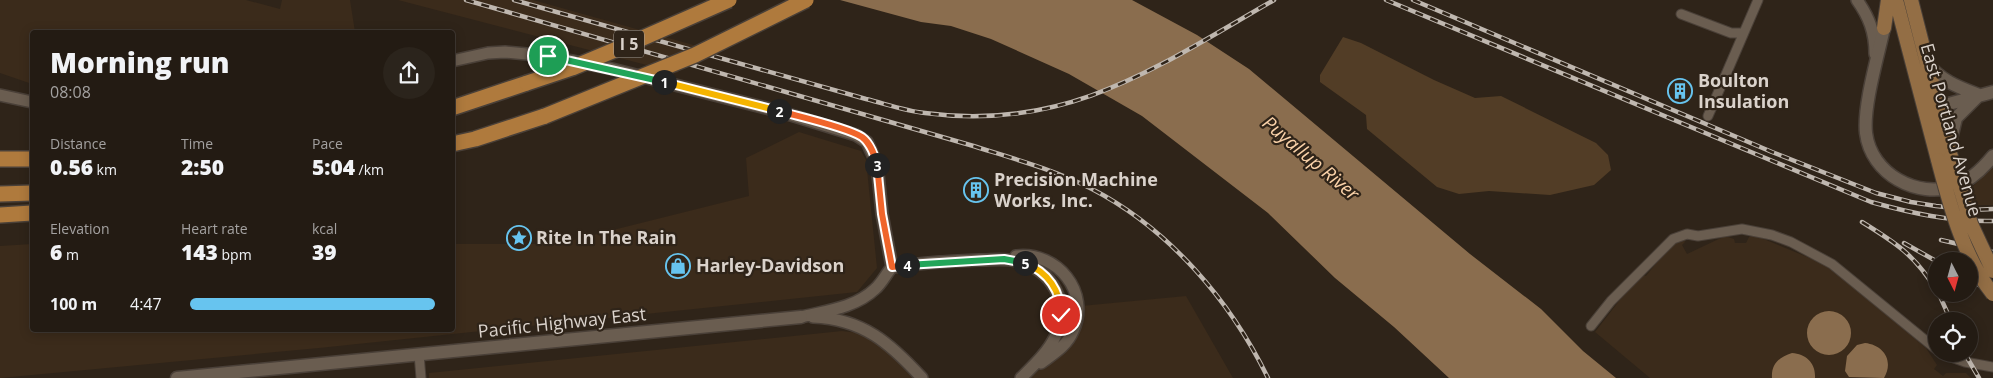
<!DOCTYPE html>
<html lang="en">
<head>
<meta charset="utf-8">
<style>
	:root { --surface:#231b13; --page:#2b241c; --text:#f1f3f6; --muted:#a3a1a0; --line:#403933; --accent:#67c4ef }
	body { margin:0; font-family:"Open Sans",sans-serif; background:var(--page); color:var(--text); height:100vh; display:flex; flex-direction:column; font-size:19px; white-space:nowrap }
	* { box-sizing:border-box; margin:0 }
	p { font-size:16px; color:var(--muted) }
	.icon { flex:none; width:28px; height:28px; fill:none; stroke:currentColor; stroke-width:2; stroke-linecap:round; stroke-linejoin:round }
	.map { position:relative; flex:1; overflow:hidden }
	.panel { position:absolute; left:30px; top:30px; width:425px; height:302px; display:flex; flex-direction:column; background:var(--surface); border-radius:5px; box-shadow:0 2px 12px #0003,0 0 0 1px var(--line) }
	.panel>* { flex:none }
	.needle { width:32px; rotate:174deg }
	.fabs { position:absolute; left:1928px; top:252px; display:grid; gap:10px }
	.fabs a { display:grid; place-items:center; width:50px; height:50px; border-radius:50%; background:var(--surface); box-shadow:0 2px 12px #0003,0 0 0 1px var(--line); font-size:25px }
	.pin { position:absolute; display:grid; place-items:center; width:42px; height:42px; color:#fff; margin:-21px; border:2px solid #fff; border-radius:50%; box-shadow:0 1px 5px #0007 }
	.km { position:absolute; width:25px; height:25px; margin:-12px; border-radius:50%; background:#222; color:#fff; font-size:14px; line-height:25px; text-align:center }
	.round { display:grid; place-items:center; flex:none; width:52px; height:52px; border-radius:26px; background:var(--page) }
	.head { display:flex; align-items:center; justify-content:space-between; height:85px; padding:0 20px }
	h1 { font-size:28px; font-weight:800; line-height:38px }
	.stats { display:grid; grid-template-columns:repeat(3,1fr); gap:8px; height:85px; padding:5px 20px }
	.stats div { display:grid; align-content:center }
	.stats b { font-size:21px; font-weight:800 }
	.stats small { font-size:14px; font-weight:400 }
	.stats p { font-size:14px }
	ul { padding:0 20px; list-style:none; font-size:16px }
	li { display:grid; grid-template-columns:80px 60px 1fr; align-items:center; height:38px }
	li i { height:12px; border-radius:6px; background:var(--accent) }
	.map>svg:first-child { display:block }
</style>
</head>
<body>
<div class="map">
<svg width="1993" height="378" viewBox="0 0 1993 378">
	<rect width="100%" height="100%" fill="#2f2419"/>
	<path fill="#3b2b1b" d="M 0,0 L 246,0 L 280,9 L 282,0 L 350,0 L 355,32 L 32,32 L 32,84 L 0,73 Z
		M 398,0 L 533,0 L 704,48 L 677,73 Z
		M 799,132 L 861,151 L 866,160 L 877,268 L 857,292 L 319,348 L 0,378 L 0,246 L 32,244 L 32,330 L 452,330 L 453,244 L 557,244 L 749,196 L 746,158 Z
		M 1993,167 L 1993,205 L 1974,205 L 1969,190 Z
		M 1754,235 L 1829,266 L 1926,348 L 1937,365 L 1934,369 L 1943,376 L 1946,373 L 1966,373 L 1971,378 L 1650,378 L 1595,332 L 1619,301 L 1643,275 L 1646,276 L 1669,247 L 1684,239 L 1685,242 L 1682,245 L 1687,254 L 1725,236 L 1734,239 L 1735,243 L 1746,243 L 1749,237 Z
		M 1186,296 L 1233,378 L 1029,378 L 1065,350 L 1081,306 Z
		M 842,331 L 859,333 L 875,339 L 913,378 L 429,378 L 429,373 Z"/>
	<path fill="#523d26" d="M 1343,37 L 1361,43 L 1434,80 L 1475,98 L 1501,96 L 1596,143 L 1608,155 L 1611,170 L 1594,185 L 1550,195 L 1489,191 L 1459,194 L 1437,187 L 1367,129 L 1366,115 L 1320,82 L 1320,75 Z"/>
	<path fill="#8a6d4e" d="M 840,0 L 1132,0 L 1197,35 L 1249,69 L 1470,254 L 1541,309 L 1583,351 L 1616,378 L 1449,378 L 1394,327 L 1335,278 L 1268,213 L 1142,116 L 1069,74 L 991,39 L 951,26 L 921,22 Z
		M1807 333a22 22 0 1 1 44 0a22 22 0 1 1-44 0Z
		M 1865,343 C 1884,345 1894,361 1884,378 L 1849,377 L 1845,371 L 1847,356 L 1857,345 Z
		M 1792,353 C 1806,354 1816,363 1815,378 L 1772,378 C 1771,364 1779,357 1792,353 Z"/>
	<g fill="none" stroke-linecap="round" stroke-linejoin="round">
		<defs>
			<path id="minor" d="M 1681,14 L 1731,33 L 1743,33
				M 1708,116 L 1758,0
				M 1591,326 L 1611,301 L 1673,239 L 1687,234 L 1698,236 L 1742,229 L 1772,235 L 1791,242 L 1832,264 L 1936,349
				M 419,354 L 421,378
				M 1943,354 L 1965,362 L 1993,367"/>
			<path id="tertiary" d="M 1857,0 C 1869,17 1875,32 1875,54
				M 452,61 L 488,53 L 505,52 L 548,56 L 612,69 L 778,111 L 856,135 L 867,142 L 877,164 L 882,214 L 892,267
				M 0,95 L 32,102
				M 1016,256 C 1057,251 1091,292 1073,331 C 1067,346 1053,354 1041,363
				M 801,317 C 826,311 855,308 875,289 C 882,283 886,274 892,267 C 921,263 950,261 979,260 C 992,260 1005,258 1017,261 C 1052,268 1072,305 1055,337 C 1048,352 1033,366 1021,378
				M 813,317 C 863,319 890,343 922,378"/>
			<path id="secondary" d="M 1884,28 C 1878,56 1863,106 1866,133 C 1871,174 1917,199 1955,186 C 1970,181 1983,168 1993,156
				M 1927,63 C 1941,81 1958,87 1979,95
				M 1930,109 L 1993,92
				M 1949,147 L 1956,118 L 1977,97
				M 177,378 L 801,317"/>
			<path id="primary" d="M 1896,0 L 1938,160
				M 1911,0 L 1951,157
				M 1884,28 L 1888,0"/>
			<path id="motorway" d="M 452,108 L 527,83
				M 452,144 L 475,139 L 545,116
				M 0,159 L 32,159
				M 0,194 L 32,193
				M 0,215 L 32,213"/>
		</defs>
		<use href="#minor" stroke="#4a4038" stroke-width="11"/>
		<use href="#tertiary" stroke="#4a4038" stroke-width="14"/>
		<use href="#secondary" stroke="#4a4038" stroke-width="15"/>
		<use href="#primary" stroke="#4a4038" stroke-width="16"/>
		<use href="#motorway" stroke="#4a4038" stroke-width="18"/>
		<use href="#minor" stroke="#6a5d50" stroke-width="9"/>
		<use href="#tertiary" stroke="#6a5d50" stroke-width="11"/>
		<use href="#secondary" stroke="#6a5d50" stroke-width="12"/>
		<use href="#primary" stroke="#936e45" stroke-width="14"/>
		<use href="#motorway" stroke="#af7a3d" stroke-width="15"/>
		<defs>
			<path id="rail" d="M 466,0 L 970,145 C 1011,158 1053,169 1092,189 C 1169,229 1230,300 1268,378
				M 514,0 L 866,99 C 886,104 905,111 925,113 C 1067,132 1157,67 1274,0
				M 1386,0 L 1871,202 C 1911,213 1951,222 1993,221
				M 1413,0 L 1772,152 L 1876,193 L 1911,202 L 1936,206 L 1971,210 L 1993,209
				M 1862,222 C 1896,243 1915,255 1936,290
				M 1941,240 L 1993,252
				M 1904,243 L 1936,261
				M 1969,279 L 1993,293
				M 1939,294 L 1951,321
				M 1965,354 L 1979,378"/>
		</defs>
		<use href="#rail" stroke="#bfb7af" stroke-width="4.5"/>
		<use href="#rail" stroke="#2f2419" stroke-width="2.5" stroke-dasharray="8" stroke-linecap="butt"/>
		<defs>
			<path id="primary-bridge" d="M 1951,157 L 1971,224 L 1993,271
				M 1938,160 C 1950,205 1963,257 1993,294"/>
			<path id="motorway-bridge" d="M 527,83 L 572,68 L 636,41 L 729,0
				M 545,116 L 695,55 L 806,0"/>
		</defs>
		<use href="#primary-bridge" stroke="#4a4038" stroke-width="16" stroke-linecap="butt"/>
		<use href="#motorway-bridge" stroke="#4a4038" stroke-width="18" stroke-linecap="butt"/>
		<use href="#primary-bridge" stroke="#936e45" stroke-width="14"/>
		<use href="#motorway-bridge" stroke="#af7a3d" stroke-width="15"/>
	</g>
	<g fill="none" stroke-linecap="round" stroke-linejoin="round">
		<defs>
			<path id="split-1" d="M 548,56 L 664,82"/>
			<path id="split-2" d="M 664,82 L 779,111"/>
			<path id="split-3" d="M 779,111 C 800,117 846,127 862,137 C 870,143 875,156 877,165"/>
			<path id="split-4" d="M 877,165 L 882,214 L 892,267 L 907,265"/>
			<path id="split-5" d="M 907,265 L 1004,259 L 1025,263"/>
			<path id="split-6" d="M 1025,263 C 1048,272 1061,291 1061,315"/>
		</defs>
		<use href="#split-1" stroke="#fff" stroke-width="10"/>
		<use href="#split-2" stroke="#fff" stroke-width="10"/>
		<use href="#split-3" stroke="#fff" stroke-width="10"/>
		<use href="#split-4" stroke="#fff" stroke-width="10"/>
		<use href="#split-5" stroke="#fff" stroke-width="10"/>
		<use href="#split-6" stroke="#fff" stroke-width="10"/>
		<use href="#split-1" stroke="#22a559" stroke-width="6"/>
		<use href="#split-2" stroke="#f5b400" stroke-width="6"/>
		<use href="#split-3" stroke="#f0652b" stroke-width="6"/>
		<use href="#split-4" stroke="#f0652b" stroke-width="6"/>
		<use href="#split-5" stroke="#22a559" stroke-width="6"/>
		<use href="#split-6" stroke="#f5b400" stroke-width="6"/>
	</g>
	<defs>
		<symbol id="building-ring" viewBox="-11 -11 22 22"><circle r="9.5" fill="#2f2419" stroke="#67c4ef" stroke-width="1.5"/><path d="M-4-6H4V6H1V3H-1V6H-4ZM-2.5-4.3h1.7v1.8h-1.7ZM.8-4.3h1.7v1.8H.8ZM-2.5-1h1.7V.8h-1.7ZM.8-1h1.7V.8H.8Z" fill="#67c4ef"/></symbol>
		<symbol id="sight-ring" viewBox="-11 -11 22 22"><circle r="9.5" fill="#2f2419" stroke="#67c4ef" stroke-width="1.5"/><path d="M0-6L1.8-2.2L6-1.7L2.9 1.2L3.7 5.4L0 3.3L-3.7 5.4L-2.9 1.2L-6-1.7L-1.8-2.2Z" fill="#67c4ef"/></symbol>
		<symbol id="shop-ring" viewBox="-11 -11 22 22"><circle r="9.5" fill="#2f2419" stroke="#67c4ef" stroke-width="1.5"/><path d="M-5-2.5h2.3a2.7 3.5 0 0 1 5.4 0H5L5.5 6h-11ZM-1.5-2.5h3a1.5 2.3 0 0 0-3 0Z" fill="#67c4ef"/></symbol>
	</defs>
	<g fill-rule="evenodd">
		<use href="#building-ring" x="1666" y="77" width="28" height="28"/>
		<use href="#building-ring" x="962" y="176" width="28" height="28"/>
		<use href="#sight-ring" x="505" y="224" width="28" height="28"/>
		<use href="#shop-ring" x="664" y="252" width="28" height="28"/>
	</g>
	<g text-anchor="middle" stroke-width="4.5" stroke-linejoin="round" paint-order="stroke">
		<rect fill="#2f2419" stroke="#a79e96" stroke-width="1" x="614" y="30.5" width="30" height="27" rx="4"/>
		<g font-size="16" font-weight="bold" fill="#dad2cb">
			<text x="629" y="50">I 5</text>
		</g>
		<g font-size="18" font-weight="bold" fill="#dad2cb" stroke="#2f2419" text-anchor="start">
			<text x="1698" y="87">Boulton<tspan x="1698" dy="21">Insulation</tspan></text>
			<text x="994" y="186">Precision Machine<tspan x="994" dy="21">Works, Inc.</tspan></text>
			<text x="536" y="244">Rite In The Rain</text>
			<text x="696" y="272">Harley-Davidson</text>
		</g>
		<g font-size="18" fill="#dad2cb" stroke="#2f2419">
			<text transform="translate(1951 130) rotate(74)" y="6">East Portland Avenue</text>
			<text transform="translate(562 323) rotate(-6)" y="6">Pacific Highway East</text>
		</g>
		<g font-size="19" font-style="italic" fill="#f9d1a8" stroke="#2f2419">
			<text transform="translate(1311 158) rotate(40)" y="7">Puyallup River</text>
		</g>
	</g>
</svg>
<div class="fabs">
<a><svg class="needle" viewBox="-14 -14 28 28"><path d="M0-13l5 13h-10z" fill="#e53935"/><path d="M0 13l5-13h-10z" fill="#a3a1a0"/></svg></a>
<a><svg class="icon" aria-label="locate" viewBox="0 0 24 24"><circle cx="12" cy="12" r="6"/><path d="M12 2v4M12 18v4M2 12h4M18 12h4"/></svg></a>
</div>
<div class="pin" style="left:548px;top:56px;background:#1e9e55"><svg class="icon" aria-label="arrive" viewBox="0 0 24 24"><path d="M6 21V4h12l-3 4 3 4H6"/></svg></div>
<div class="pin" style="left:1061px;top:315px;background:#d93025"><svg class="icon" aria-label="check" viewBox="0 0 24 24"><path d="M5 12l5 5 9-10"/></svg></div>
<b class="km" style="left:664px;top:82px">1</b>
<b class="km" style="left:779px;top:111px">2</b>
<b class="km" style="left:877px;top:165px">3</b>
<b class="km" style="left:907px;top:265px">4</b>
<b class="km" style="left:1025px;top:263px">5</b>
<section class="panel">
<div class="head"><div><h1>Morning run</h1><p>08:08</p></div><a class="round"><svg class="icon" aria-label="share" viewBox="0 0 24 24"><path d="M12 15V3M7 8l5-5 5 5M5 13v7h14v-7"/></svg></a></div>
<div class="stats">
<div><p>Distance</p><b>0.56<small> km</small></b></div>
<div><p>Time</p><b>2:50</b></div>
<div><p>Pace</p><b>5:04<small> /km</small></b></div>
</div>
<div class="stats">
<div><p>Elevation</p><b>6<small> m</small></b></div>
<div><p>Heart rate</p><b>143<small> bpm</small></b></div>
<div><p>kcal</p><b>39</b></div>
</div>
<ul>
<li><b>100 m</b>4:47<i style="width:100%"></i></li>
</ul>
</section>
</div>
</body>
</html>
